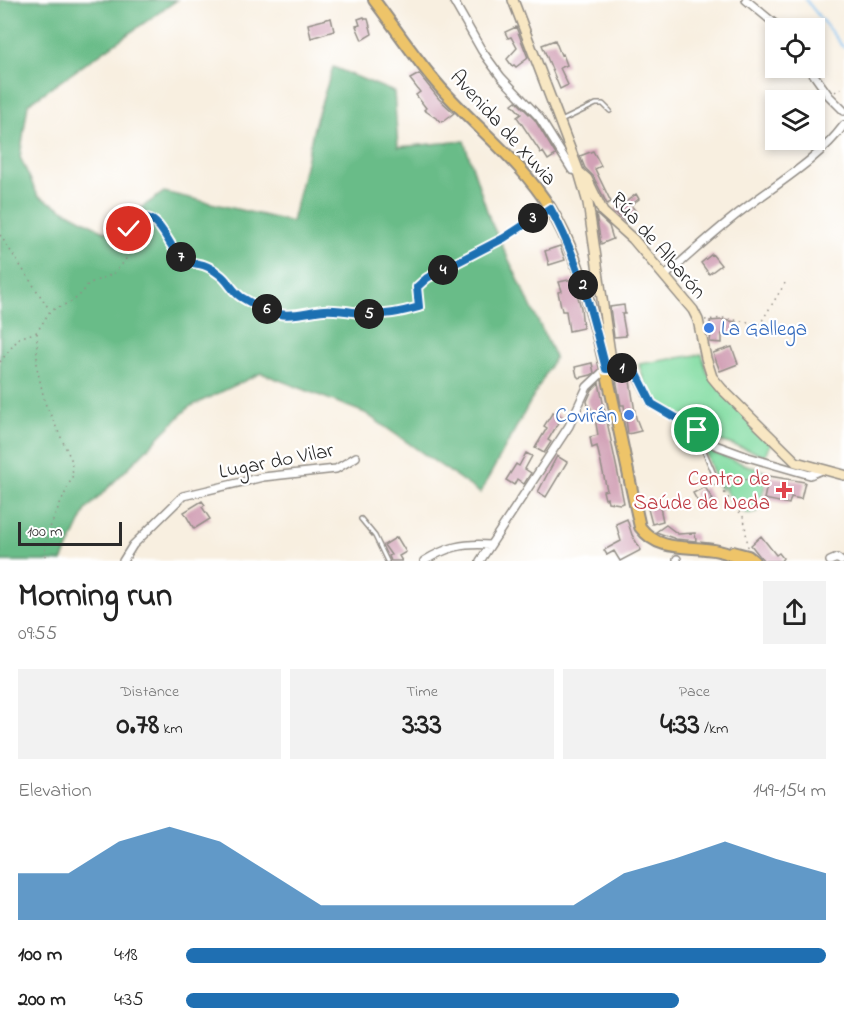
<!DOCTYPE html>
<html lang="en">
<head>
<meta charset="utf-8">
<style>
	:root { --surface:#fff; --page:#f2f2f2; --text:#222; --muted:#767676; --accent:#1f6fb2 }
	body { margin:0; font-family:"Indie Flower",sans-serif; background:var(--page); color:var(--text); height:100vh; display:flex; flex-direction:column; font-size:22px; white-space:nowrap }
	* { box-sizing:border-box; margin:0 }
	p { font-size:20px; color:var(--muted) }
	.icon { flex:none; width:33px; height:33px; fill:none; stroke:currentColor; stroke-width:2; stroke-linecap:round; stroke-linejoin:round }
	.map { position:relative; height:561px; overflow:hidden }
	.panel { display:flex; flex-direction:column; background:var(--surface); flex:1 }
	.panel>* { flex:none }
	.tools { position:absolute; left:765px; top:18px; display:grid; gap:12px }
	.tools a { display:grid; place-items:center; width:60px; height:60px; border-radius:0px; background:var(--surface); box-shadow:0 3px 9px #0003; font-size:30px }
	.scale { position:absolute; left:18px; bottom:15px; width:104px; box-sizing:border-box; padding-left:6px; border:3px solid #2b2b2b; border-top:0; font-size:16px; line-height:21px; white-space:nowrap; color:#2b2b2b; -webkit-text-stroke:4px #fff; paint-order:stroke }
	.pin { position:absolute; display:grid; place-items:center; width:51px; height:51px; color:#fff; margin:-26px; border:3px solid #fff; border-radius:50%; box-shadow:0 2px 6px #0007 }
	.km { position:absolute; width:30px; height:30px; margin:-15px; border-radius:50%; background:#222; color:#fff; font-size:16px; line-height:30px; text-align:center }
	.round { display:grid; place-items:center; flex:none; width:63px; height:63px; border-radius:0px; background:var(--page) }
	.summary { display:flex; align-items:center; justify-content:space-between; height:102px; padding:0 18px }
	h1 { font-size:33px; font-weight:700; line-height:45px }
	.metrics { display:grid; grid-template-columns:repeat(3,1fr); gap:9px; height:102px; padding:6px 18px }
	.metrics div { display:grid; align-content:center; border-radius:0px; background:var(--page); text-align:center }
	.metrics b { font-size:30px; font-weight:700 }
	.metrics small { font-size:16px; font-weight:400 }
	.metrics p { font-size:16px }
	.chart { height:168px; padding:12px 18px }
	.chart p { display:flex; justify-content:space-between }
	.chart svg { width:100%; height:108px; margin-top:6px; fill:var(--accent); opacity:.7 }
	ul { padding:0 18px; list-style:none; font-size:20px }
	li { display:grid; grid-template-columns:96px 72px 1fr; align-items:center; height:45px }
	li i { height:15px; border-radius:8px; background:var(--accent) }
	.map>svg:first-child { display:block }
</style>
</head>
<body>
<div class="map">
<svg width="844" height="561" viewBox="0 0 844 561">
	<rect width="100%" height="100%" fill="#fff"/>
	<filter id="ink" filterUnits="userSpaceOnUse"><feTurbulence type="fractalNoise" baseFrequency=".0167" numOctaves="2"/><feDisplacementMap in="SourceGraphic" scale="12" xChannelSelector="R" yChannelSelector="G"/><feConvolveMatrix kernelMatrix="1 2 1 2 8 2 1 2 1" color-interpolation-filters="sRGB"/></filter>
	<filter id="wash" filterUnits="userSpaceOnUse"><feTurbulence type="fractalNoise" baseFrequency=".008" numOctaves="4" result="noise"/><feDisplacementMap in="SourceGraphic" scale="24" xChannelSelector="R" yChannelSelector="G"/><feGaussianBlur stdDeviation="1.35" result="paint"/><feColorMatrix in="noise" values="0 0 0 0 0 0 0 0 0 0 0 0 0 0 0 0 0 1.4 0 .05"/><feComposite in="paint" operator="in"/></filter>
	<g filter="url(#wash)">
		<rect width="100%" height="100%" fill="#f8efe0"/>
		<path fill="#82dca2" stroke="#568466" stroke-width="1.5" d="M 702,354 L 707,372 L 771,443 L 765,455 L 714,439 L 656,402 L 646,389 L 639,364 Z
			M 705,442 L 717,454 L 768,473 L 758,511 L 750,514 L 743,512 L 726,492 L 725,488 L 728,484 L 726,483 L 721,490 C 716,484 708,457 704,448 L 704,444 Z"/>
		<path fill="#69bc88" stroke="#4a745a" stroke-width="1.5" d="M 0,0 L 177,0 L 28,104 L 20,157 L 38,196 L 106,232 L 164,192 L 292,222 L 315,123 L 333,67 L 394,92 L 398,147 L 464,141 L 490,220 L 555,357 L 480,493 L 365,413 L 261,373 L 189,407 L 86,510 L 62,561 L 0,561 Z"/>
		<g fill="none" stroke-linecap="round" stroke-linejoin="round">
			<path stroke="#7cbff2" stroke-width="2" d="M 806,0 L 844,48"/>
		</g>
		<g id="blocks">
			<path fill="#d2a1b6" d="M 364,17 L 365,19 L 368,19 L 372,34 L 362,40 L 356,26 L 360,25 L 358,19 Z
				M 331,18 L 334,31 L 311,38 L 308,24 Z
				M 516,27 L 528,58 L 516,67 L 514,65 L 512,66 L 507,59 L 517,48 L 511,37 L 508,38 L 505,32 Z
				M 555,40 L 561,55 L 563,54 L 567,65 L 560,68 L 568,85 L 560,89 L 542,45 Z
				M 419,74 L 439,99 L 454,113 L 442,122 L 424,110 L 426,108 L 416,95 L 420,92 L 410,79 Z
				M 516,101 L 535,120 L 556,155 L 548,160 L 543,152 L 541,153 L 517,117 L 521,114 L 512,104 Z
				M 593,151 L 601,166 L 595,169 L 611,202 L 607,204 L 593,176 L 585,168 L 580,156 Z
				M 636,194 L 639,199 L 631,205 L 636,212 L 626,223 L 614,211 Z
				M 596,214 L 609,226 L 613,239 L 601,244 Z
				M 560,246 L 565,260 L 549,265 L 545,251 Z
				M 712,254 L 721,265 L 709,274 L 701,263 Z
				M 573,279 L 581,308 L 583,328 L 569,331 L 566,311 L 562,311 L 558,292 L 562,291 L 559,282 Z
				M 624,305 L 625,314 L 622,314 L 626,336 L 614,337 L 610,307 Z
				M 723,320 L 736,322 L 736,335 L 722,334 L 722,343 L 710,342 L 711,333 L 710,321 Z
				M 732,347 L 738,364 L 720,371 L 713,353 Z
				M 592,363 L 594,373 L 591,375 L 579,378 L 577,376 L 575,367 Z
				M 615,374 L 629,375 L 636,418 L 641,431 L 628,434 L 624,405 L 621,405 Z
				M 599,383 L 624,503 L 620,504 L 608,502 L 607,498 L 605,499 L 603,491 L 607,490 L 597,446 L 592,448 L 590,437 L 598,435 L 595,418 L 593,419 L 591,408 L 588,406 L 587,401 L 592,390 Z
				M 553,412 L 562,417 L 548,440 L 551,442 L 544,453 L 535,448 L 547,428 L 544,426 Z
				M 526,453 L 532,456 L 525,469 L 531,473 L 524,484 L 517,479 L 514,485 L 506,480 L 516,464 L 519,466 Z
				M 557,456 L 567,462 L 546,497 L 538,492 Z
				M 769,476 L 805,482 L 801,499 L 791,497 L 789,504 L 764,499 Z
				M 705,487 L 713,500 L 701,507 L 693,493 Z
				M 202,501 L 205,505 L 202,507 L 210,519 L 194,529 L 184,512 Z
				M 657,502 L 659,503 L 663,521 L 652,524 L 647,505 Z
				M 627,519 L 632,535 L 641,550 L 620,561 L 614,551 L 607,555 L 604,550 L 621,541 L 616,524 Z
				M 666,525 L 678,534 L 695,533 L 696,541 L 676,539 L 656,532 Z
				M 761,536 L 776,555 L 779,553 L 783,558 L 781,561 L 764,561 L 758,554 L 751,545 Z
				M 397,537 L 406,552 L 399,556 L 402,561 L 391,561 L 389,556 L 391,555 L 384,545 Z"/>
		</g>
	</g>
	<g filter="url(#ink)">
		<use href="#blocks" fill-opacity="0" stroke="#928d86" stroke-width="1.5"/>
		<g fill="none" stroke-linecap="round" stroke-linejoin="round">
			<defs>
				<path id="lane" d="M 561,121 L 596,104 L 603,104 L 610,111
					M 705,438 L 702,442 L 702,446 L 714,474 L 714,483
					M 361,519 L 375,536 L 387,561"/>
				<path id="street" d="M 453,0 L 482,51 L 501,77 L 539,117 L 572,170 L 579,172
					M 746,0 L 780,28
					M 809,68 L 829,96 L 844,111
					M 666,275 C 692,253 717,229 744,209 C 778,183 818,160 844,125
					M 123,561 L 133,545 L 183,496 L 263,477 L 336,469 L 356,457
					M 424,561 C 447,547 463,543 490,545
					M 480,561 L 569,426 L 587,387 L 606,369 L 626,368 L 634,371 L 652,404 L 691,426 L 715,445 L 748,457 L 810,475 L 822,470
					M 677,561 L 677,559
					M 830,561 L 837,558 L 841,561"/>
				<path id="secondary" d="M 513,0 L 579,172 L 588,203 L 611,360 L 606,369
					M 579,172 L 587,179 L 603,212 L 633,239 L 693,310 L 698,320 L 706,358 L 712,377 L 722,389 L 796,462 L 844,475"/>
				<path id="primary" d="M 374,0 C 396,29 416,60 440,87 C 476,128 521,161 550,208 C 575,249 587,295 599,340 C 614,402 626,465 640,527 C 665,561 708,537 742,561
					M 733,552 L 748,556 L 754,561"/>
			</defs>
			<use href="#lane" stroke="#928d86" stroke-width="6"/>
			<use href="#street" stroke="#928d86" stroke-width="10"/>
			<use href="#secondary" stroke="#928d86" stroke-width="12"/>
			<use href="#primary" stroke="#928d86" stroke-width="14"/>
			<path stroke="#928d86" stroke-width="1.5" stroke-dasharray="1.5 4.5" stroke-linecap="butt" d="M 835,92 L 844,86
				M 0,235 L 49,309
				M 705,320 L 723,318 L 760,324 L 787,280
				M 37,333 L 37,368 L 45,403 L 71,459 L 73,475 L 49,530 L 45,547 L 45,561
				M 0,362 L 19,338 L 37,332 L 50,311 L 73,301 L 83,292 L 88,284 L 113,274 L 125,261 L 133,241 L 129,229 L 130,222 C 163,204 164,249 186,261 C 189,263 195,263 199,264 C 206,265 214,270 220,274 C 228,280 232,291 241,297 C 252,304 266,311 279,314 C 294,317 309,311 324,310 C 339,309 351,312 365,314 C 384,316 401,312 419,307 L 417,287 L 427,278 L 504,238 L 543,213
				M 748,547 L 744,518 L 723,491 C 729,479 738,482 749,479 C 757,477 761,474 769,474"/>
			<use href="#lane" stroke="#fff" stroke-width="3"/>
			<use href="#street" stroke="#fff" stroke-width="7"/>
			<use href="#secondary" stroke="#f8e7c3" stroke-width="9"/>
			<use href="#primary" stroke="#eec469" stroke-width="10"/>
		</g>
	</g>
	<g fill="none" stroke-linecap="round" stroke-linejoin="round" filter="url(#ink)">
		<defs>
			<path id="route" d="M 129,229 L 130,222 C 163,204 164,249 186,261 C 189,263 195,263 199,264 C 206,265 214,270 219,274 C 228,280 232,291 241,297 C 252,304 266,311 279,314 C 294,317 309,311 324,310 C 339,309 351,312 365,314 C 384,316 401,312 419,307 L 417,287 L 427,278 L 504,238 L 550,208 C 579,259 592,314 606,369 L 631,369 L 638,376 L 652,404 L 697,430"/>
		</defs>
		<use href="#route" stroke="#fff" stroke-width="12"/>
		<use href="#route" stroke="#1f6fb2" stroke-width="8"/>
	</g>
	<g fill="#3f7fe0" stroke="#fff" stroke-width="2">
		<circle cx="709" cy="328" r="6"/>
		<circle cx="629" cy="415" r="6"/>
	</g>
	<path fill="#e0444e" stroke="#fff" stroke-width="2" d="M781 481h6v6h6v6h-6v6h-6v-6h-6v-6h6z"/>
	<g text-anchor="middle" stroke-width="4.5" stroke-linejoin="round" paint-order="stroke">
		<g font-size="21" fill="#2b2b2b" stroke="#fff">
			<text transform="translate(504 127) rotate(48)" y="7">Avenida de Xuvia</text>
			<text transform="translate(659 245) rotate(49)" y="7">Rúa de Albarón</text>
			<text transform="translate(276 460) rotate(-11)" y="7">Lugar do Vilar</text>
		</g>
		<g font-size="21" fill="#366cbe" stroke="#fff" text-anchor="start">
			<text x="721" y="335">La Gallega</text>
			<text x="617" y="422" text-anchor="end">Covirán</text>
		</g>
		<g font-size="21" fill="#be3a42" stroke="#fff" text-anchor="end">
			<text x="770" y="485">Centro de<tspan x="770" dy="24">Saúde de Neda</tspan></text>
		</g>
	</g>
</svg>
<div class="tools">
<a><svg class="icon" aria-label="locate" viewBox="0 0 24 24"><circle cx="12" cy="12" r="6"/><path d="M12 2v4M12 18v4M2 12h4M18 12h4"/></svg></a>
<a><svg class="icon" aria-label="layers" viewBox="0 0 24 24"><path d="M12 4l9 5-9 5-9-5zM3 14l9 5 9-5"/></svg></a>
</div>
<div class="scale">100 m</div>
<div class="pin" style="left:697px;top:430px;background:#1e9e55"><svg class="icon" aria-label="arrive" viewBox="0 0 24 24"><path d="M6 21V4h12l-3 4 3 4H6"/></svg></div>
<div class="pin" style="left:129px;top:229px;background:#d93025"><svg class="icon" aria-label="check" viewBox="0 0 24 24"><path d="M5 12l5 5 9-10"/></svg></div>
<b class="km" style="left:622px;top:368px">1</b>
<b class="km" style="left:583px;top:285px">2</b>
<b class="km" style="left:533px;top:218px">3</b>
<b class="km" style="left:443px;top:270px">4</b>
<b class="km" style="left:369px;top:314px">5</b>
<b class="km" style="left:267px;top:309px">6</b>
<b class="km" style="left:181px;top:257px">7</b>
</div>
<section class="panel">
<div class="summary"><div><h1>Morning run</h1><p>09:55</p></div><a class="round"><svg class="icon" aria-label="share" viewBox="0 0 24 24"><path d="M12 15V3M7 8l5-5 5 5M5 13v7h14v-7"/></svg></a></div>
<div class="metrics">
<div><p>Distance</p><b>0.78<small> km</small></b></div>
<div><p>Time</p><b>3:33</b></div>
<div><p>Pace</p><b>4:33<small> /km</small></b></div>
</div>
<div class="chart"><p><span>Elevation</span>149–154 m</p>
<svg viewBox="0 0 160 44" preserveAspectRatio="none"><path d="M0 44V25L10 25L20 12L30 6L40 12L50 25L60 38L70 38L80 38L90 38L100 38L110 38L120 25L130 19L140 12L150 19L160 25V44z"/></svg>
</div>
<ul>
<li><b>100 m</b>4:18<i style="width:100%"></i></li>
<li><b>200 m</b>4:35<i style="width:77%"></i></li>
</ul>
</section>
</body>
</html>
